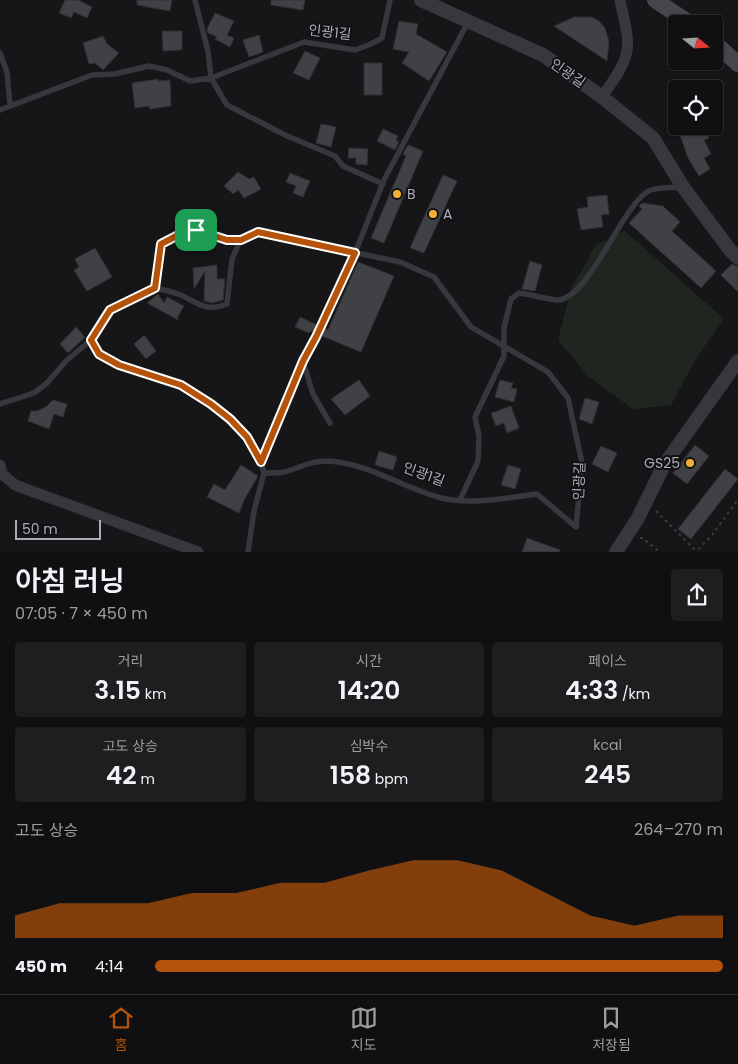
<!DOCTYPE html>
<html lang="ko">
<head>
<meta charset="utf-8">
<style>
	:root { --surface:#101012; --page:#1e1e20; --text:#f1f3f6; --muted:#9c9d9f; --line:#303032; --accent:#b45309 }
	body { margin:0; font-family:Poppins,"Noto Sans KR",sans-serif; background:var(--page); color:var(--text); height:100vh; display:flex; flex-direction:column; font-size:19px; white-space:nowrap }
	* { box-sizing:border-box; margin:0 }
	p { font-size:16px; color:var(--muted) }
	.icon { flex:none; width:28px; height:28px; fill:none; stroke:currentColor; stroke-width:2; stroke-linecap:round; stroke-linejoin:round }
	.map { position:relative; height:552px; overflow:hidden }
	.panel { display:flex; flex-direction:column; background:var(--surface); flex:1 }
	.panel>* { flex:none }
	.needle { width:32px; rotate:108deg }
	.buttons { position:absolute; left:668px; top:15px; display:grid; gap:10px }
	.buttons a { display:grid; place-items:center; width:55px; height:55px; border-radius:5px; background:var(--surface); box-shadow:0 1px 4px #0004,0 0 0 1px var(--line); font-size:25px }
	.scale { position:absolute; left:15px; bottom:12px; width:86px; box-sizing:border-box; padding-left:5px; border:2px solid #a8adb8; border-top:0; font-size:14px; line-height:18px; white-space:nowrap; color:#a8adb8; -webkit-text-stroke:4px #111113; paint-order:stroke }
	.pin { position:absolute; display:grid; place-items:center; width:42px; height:42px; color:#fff; margin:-21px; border-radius:10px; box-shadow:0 2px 8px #0006 }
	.round { display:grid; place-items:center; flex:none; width:52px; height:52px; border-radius:5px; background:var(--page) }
	.head { display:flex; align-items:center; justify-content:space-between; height:85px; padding:0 15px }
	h1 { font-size:28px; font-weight:600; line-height:38px }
	.stats { display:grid; grid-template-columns:repeat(3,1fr); gap:8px; height:85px; padding:5px 15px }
	.stats div { display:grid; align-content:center; border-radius:5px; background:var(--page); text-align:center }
	.stats b { font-size:25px; font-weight:600 }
	.stats small { font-size:14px; font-weight:400 }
	.stats p { font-size:14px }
	.chart { height:140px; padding:10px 15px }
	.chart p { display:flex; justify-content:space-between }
	.chart svg { width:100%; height:90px; margin-top:5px; fill:var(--accent); opacity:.7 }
	ul { padding:0 15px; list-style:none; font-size:16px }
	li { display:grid; grid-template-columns:80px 60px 1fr; align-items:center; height:38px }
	li i { height:12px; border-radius:6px; background:var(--accent) }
	.dock { display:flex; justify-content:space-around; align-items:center; height:70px; border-top:1px solid var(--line); background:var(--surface); font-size:14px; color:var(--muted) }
	.dock a { display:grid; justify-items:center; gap:2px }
	.dock .selected { color:var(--accent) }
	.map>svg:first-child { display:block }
</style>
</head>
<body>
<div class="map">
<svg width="738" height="552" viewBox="0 0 738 552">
	<rect width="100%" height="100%" fill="#161618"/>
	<path fill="#1e261f" d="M 625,231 L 724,319 L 697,357 L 671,405 L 633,409 L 588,376 L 558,340 L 571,289 L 596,245 Z"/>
	<path fill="#404145" stroke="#303034" d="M 65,0 L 78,0 L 92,7 L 87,18 L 74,12 L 71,18 L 59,13 Z
		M 137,0 L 172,0 L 170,11 L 137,5 Z
		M 271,0 L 305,0 L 303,10 L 271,5 Z
		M 215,13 L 234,21 L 227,35 L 234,38 L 230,47 L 215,39 L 217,37 L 208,33 L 207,29 Z
		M 574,17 L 592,17 L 599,21 L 605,28 L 609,42 L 607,61 L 554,26 Z
		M 399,21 L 418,24 L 416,34 L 447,52 L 429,81 L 402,63 L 409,52 L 393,49 Z
		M 162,31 L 182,31 L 182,50 L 163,51 Z
		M 259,35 L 263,52 L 249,57 L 243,40 Z
		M 103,36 L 107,44 L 119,53 L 103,70 L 95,63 L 89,64 L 83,43 Z
		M 305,51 L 320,58 L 309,80 L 293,73 Z
		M 364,63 L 382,63 L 382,95 L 364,95 Z
		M 158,79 L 158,81 L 170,80 L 171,106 L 150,109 L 149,106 L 135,108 L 132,83 Z
		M 321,124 L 336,127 L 331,147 L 316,143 Z
		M 677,126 L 704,126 L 709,138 L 704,140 L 711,154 L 704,158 L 710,169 L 699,176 L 688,158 Z
		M 383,129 L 398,136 L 396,140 L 399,142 L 395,150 L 377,141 Z
		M 408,145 L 423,151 L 384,243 L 371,238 L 406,156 L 403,154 Z
		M 349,148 L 368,149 L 367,165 L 356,164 L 356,158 L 348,158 Z
		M 238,172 L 249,179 L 254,177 L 261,189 L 244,198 L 238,190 L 233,194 L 224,186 Z
		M 290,173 L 310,181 L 303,197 L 293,193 L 296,186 L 286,182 Z
		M 443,175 L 457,181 L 424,253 L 410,248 Z
		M 607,195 L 609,214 L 601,215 L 603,227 L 581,230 L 577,209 L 588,207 L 587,197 Z
		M 642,203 L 663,206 L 680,222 L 672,231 L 716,271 L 701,288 L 629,223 L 642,209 L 639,206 Z
		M 95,248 L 112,277 L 87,291 L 74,270 L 79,267 L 75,259 Z
		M 530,261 L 542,265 L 535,291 L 522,289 Z
		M 358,262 L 394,276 L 361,352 L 322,336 L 325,328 L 328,330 Z
		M 732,264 L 738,267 L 738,292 L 721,275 Z
		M 217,265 L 217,279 L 225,279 L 223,300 L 212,303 L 204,301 L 205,271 L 194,289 L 193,268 Z
		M 158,294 L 164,303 L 167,297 L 184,306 L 177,318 L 178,320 L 147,303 Z
		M 300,317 L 317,325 L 313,332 L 310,331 L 309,333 L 295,327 Z
		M 76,327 L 85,337 L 68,353 L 60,344 Z
		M 144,335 L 156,351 L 146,359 L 134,344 Z
		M 359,380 L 370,396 L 345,415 L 331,399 Z
		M 500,380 L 513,383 L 511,388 L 517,389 L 514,402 L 495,397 Z
		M 585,398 L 599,402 L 592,424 L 579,419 Z
		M 53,400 L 67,404 L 63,417 L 54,414 L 49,429 L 28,421 L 31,411 L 37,411 L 46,407 Z
		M 511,406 L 519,428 L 507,433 L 504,423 L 496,426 L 491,413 Z
		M 695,445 L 709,456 L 687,484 L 673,473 Z
		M 601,446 L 617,453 L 608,472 L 592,464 Z
		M 379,451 L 397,457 L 393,470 L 375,465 Z
		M 241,465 L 258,476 L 244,500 L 239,513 L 207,497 L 214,484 L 225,490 Z
		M 508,465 L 521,469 L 515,489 L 501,485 Z
		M 725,469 L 738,479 L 691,539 L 678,529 Z
		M 527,538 L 560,550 L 560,552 L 522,552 Z"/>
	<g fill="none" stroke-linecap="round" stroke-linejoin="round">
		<path stroke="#3d3f44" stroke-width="2" stroke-dasharray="2.5 4" stroke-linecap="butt" d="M 656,511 L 693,548 L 698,550 L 712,535 L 737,501
			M 640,538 L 642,538 L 660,552"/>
		<path stroke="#37383d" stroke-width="5.5" d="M 195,0 L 208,51 L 211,78 L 227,105 L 285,135 L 335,156 L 343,166 L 383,184
			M 0,53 L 7,72 L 10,105
			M 0,110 L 92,75 L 115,74 L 149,66 L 167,70 L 190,81 L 211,78 L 304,42 L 355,50 L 371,44 L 382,38 L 390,0
			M 155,288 L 161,245 L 184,232 L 196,230 L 227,240 L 241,239
			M 91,340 L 99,354 L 119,365 L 181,385 L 211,404 L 230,419 L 247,437 L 261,462
			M 303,361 L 313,394 L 330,423
			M 0,404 L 34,393 L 47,383 L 66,361 L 91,340 L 110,309 L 155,288 C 162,290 171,291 178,294 C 199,302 203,313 227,304 L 232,259 L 241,239 L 258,232 L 400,262 L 434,277 L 471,327 L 548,372 L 568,398 L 582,463 L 576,527
			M 264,473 L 261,462 L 303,361 L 316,337 L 355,253 L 384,180 L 468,22
			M 264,473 C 270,473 278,473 284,472 C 300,468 309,461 328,461 C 368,463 403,488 441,498 C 472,505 506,498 537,494 L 576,527
			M 460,500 L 478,461 L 479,436 L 475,417 L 504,356 L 504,328 L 511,299 L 519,293 C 528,294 551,300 557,300 C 591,299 623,200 651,190 C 660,187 672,188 682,187
			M 248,552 L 254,511 L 264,473"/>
		<path stroke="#37383d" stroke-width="11" d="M 602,97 C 610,84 622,71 626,55 C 631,39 623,17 620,0
			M 0,465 L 2,474 L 15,485 L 198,552"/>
		<path stroke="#37383d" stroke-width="14" d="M 421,0 L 543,55 L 602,97 L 653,138 L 683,187 L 730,250 L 738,258
			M 616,552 L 638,518 L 664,465 L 738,361"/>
		<path stroke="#45474d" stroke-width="16" d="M 655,0 L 691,24
			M 714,42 L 738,64"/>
	</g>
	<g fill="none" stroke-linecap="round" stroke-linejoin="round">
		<defs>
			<path id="route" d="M 196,230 L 227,240 L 241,240 L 258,232 L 355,253 L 316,337 L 303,361 L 261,462 L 247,437 L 230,419 L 211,404 L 181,385 L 119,365 L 99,354 L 91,340 L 110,310 L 155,288 L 161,244 L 184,232 Z"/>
		</defs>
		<use href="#route" stroke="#fff" stroke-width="10"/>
		<use href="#route" stroke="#b45309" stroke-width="6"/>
	</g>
	<g fill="#f2b134" stroke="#111113" stroke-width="2">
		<circle cx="397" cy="194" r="5"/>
		<circle cx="433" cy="214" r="5"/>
		<circle cx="690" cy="463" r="5"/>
	</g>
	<g text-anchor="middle" stroke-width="4" stroke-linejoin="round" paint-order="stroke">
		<g font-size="14" fill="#a8adb8" stroke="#111113">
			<text transform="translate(330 32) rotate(6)" y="5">인광1길</text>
			<text transform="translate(568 73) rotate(35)" y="5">인광길</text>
			<text transform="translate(424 474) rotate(20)" y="5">인광1길</text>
			<text transform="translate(579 481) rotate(-88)" y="5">인광길</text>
		</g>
		<g font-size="14" fill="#a8adb8" stroke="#111113" text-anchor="start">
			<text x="407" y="199">B</text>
			<text x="443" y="219">A</text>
			<text x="680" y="468" text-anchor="end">GS25</text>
		</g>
	</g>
</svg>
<div class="buttons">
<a><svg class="needle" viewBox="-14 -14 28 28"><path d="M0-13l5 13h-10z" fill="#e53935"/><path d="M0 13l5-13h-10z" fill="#9c9d9f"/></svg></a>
<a><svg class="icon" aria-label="locate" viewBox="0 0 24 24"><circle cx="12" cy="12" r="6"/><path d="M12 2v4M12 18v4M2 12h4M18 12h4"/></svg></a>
</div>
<div class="scale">50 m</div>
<div class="pin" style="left:196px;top:230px;background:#1e9e55"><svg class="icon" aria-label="arrive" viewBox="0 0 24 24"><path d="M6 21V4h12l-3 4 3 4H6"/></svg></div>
</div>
<section class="panel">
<div class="head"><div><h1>아침 러닝</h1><p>07:05 · 7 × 450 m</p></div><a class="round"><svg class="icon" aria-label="share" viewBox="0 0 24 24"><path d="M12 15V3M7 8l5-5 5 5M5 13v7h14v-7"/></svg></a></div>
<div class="stats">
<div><p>거리</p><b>3.15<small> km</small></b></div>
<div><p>시간</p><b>14:20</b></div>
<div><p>페이스</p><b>4:33<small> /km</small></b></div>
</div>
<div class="stats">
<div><p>고도 상승</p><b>42<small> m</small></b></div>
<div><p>심박수</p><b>158<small> bpm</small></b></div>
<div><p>kcal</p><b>245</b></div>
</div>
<div class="chart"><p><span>고도 상승</span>264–270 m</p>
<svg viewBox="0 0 160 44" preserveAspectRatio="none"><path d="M0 44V33L10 27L20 27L30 27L40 22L50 22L60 17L70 17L80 11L90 6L100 6L110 11L120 22L130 33L140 38L150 33L160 33V44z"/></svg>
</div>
<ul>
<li><b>450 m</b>4:14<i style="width:100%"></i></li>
</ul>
</section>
<nav class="dock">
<a class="selected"><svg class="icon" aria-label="home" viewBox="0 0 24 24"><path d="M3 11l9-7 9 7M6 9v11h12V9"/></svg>홈</a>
<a><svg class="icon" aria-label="map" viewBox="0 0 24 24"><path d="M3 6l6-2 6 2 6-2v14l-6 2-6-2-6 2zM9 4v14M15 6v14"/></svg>지도</a>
<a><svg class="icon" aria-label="saved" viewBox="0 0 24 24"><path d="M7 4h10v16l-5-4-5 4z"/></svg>저장됨</a>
</nav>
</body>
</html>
